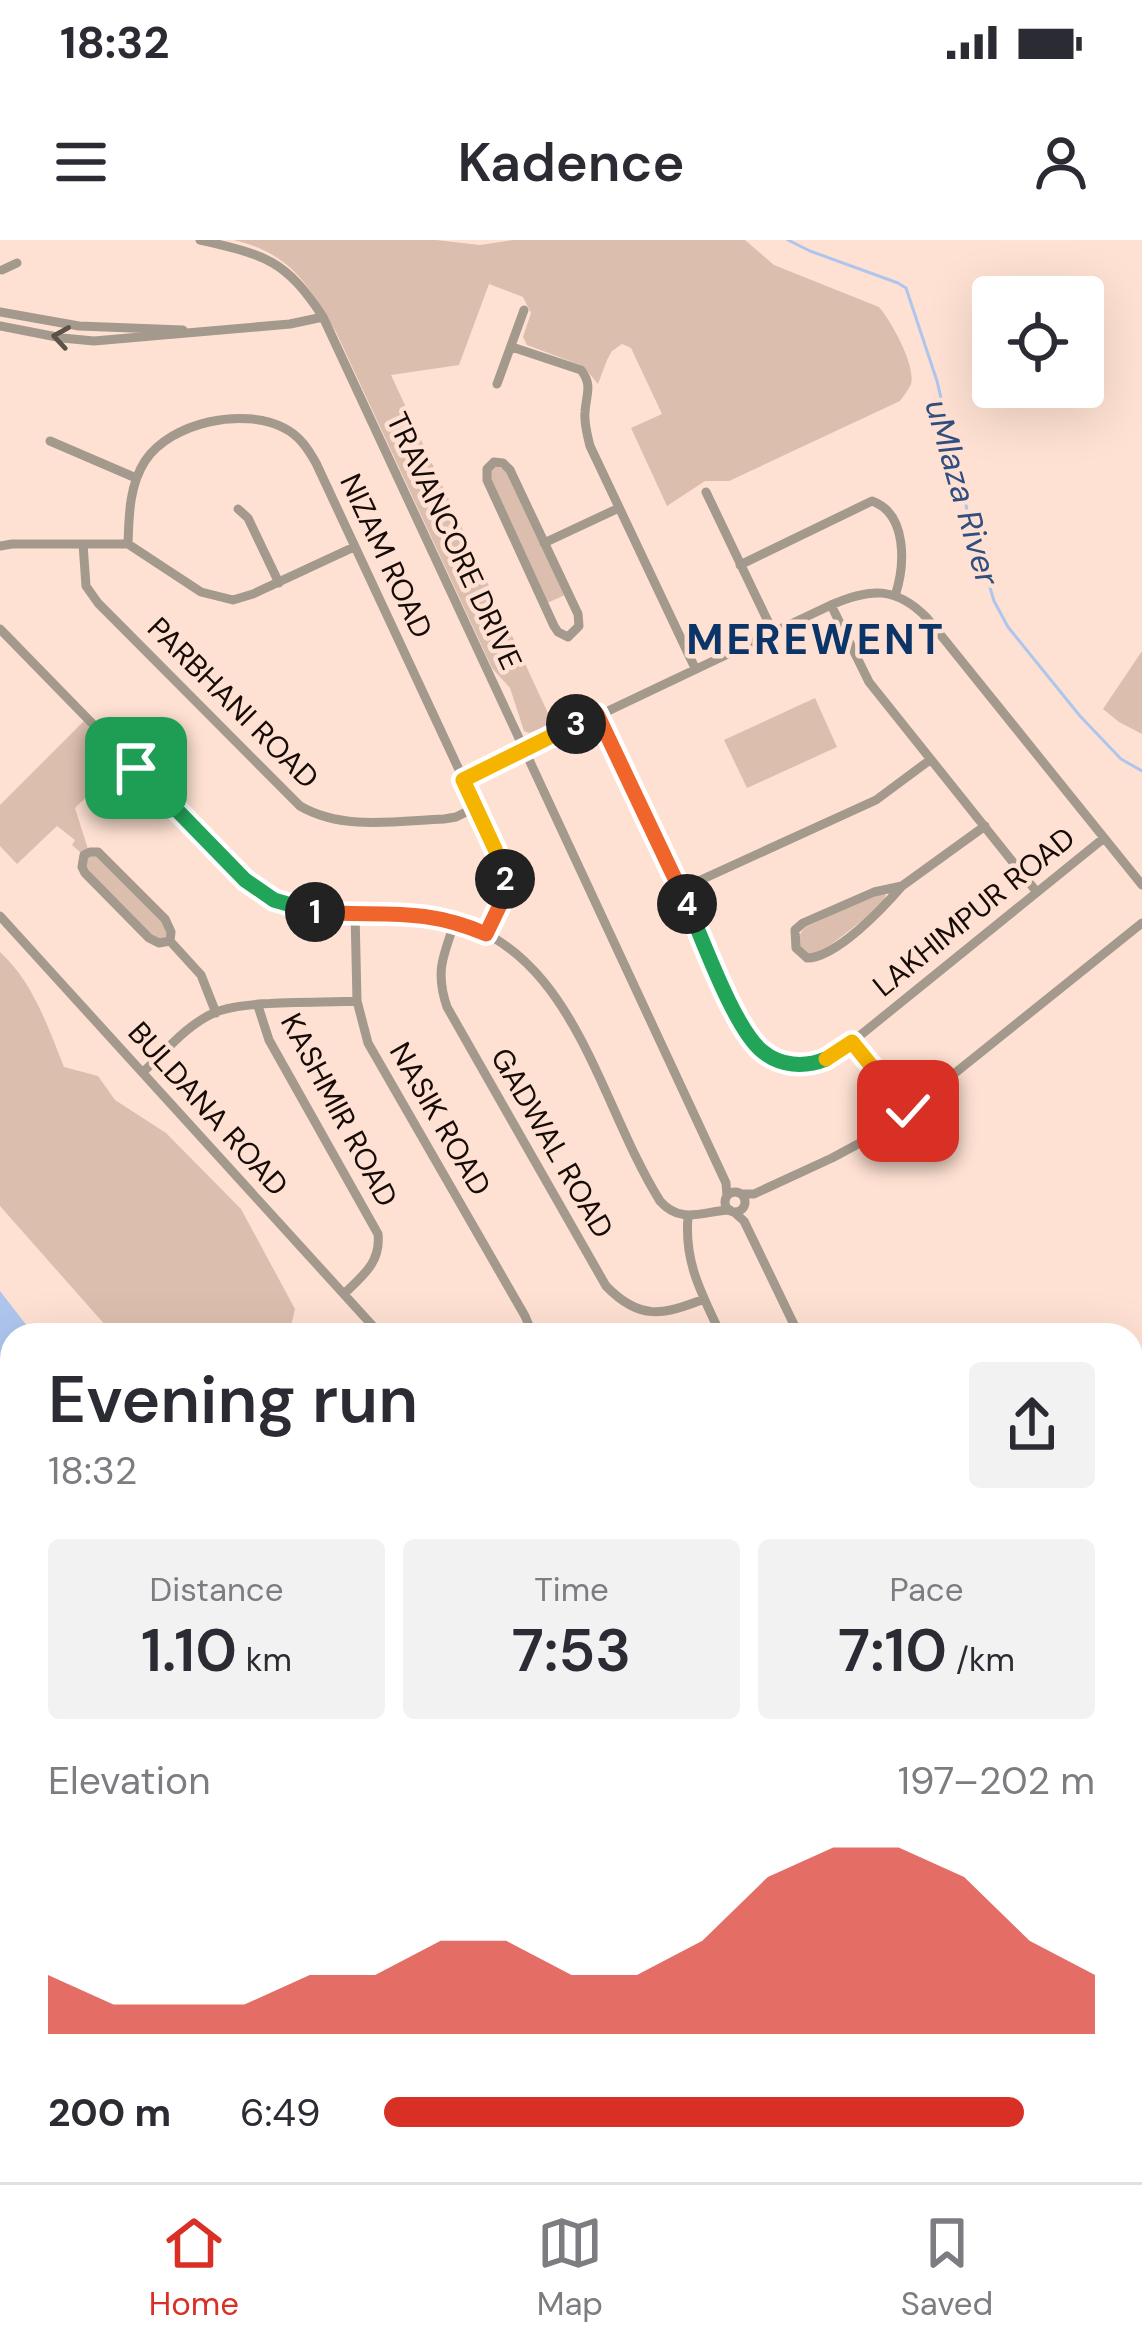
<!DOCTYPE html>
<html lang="en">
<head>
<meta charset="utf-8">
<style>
	:root { --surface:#fff; --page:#f2f2f3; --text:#2b2b33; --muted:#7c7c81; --line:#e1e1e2; --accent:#d93025 }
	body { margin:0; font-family:"DM Sans",sans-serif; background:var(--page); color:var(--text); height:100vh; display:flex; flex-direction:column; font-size:45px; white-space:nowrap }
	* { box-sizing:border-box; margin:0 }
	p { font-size:39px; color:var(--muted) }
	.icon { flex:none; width:66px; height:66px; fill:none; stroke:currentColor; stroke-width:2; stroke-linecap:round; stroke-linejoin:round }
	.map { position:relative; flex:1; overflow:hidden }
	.details { position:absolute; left:0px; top:1083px; width:1143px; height:861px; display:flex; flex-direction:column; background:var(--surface); border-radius:36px 36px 0 0; box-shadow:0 12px 48px #0002 }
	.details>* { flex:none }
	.fabs { position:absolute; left:972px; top:36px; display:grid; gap:24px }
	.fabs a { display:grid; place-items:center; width:132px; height:132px; border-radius:12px; background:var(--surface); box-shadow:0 12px 48px #0002; font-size:60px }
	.pin { position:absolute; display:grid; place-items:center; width:102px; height:102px; color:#fff; margin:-51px; border-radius:24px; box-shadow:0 6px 18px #0006 }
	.km { position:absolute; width:60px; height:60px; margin:-30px; border-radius:50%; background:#222; color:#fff; font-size:33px; line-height:60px; text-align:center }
	.round { display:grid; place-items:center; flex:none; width:126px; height:126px; border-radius:12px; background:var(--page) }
	.overview { display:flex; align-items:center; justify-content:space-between; height:204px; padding:0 48px }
	h1 { font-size:66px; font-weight:600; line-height:90px }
	.metrics { display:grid; grid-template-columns:repeat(3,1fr); gap:18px; height:204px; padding:12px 48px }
	.metrics div { display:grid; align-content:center; border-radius:12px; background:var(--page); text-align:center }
	.metrics b { font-size:60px; font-weight:600 }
	.metrics small { font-size:33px; font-weight:400 }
	.metrics p { font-size:33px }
	.chart { height:336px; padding:24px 48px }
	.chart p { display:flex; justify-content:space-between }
	.chart svg { width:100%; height:216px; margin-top:12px; fill:var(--accent); opacity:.7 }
	ul { padding:0 48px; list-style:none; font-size:39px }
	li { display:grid; grid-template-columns:192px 144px 1fr; align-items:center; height:90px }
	li i { height:30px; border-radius:15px; background:var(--accent) }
	.status { display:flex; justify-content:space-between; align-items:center; height:84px; padding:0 60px; background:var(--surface); direction:ltr }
	.status svg { height:33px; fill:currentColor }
	header { display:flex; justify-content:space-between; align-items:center; height:156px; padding:0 48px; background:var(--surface); font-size:54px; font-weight:600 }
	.tab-bar { display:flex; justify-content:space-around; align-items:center; height:168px; border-top:3px solid var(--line); background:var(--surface); font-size:33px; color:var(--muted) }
	.tab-bar a { display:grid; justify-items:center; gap:6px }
	.tab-bar .active { color:var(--accent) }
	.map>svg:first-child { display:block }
</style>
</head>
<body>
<div class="status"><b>18:32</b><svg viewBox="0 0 49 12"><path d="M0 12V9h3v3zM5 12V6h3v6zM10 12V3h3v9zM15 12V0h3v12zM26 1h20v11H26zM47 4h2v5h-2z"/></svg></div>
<header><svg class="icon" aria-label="menu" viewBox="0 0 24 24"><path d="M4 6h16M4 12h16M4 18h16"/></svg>Kadence<svg class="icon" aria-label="person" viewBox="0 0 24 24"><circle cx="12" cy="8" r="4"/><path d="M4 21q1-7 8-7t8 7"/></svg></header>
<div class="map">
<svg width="1142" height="1942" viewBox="0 0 1142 1942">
	<rect width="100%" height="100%" fill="#fee1d2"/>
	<path fill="#dcbeae" d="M 234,0 L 436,0 L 480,5 L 513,0 L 745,0 L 774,25 L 879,67 C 891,81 916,125 911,144 C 909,149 903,157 900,161 L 729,241 L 705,241 L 667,266 L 631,188 L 662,174 L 631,108 L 622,104 L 612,111 L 607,120 L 598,144 L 583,126 L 527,105 L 523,97 L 531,73 L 523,57 L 489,44 L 459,125 L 391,135 L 553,484 L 529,493 L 524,491 L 510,448 L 492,428 L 336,92 C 308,45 292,14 234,0 Z
		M 495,226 L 505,229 L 565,355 L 547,363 L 489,240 L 490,229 Z
		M 1142,411 L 1142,494 L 1119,482 L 1103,469 Z
		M 815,458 L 837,507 L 747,548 L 724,500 Z
		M 84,481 L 123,521 L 75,568 L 88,609 L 82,614 L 72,605 L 75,600 L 57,586 L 17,624 L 0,606 L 0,565 Z
		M 98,615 L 160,678 L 167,694 L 165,698 L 154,699 L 86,631 L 85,617 Z
		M 880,653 L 886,655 L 882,665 L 819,714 L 816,716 L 802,711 C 798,701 797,695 806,687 Z
		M 0,712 C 33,742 48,787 64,827 L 98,836 L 115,860 L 166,893 L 241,969 L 295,1069 L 289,1095 L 114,1095 L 0,966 Z
		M 1131,1421 L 1142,1434 L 1142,1608 L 1131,1601 Z
		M 1131,1629 L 1142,1633 L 1142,1854 L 1131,1863 Z
		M 899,1932 L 1126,1932 L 1134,1942 L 906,1942 Z"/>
	<path fill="#aec6ed" d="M 0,1051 L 34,1095 L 12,1095 L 12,1932 L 822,1932 L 838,1942 L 0,1942 Z"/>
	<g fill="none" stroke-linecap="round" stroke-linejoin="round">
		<path stroke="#aec6ed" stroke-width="3" d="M 788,0 L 810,11 L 898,43 L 906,48 L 937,141 L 968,274 L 994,361 L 1008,387 L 1080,476 L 1121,519 L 1142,531"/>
		<path stroke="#a3998d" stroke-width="9" d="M 200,0 C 265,15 285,19 323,77 L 726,943 L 727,956
			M 2,30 L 17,23
			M 0,72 L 79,86 L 183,90
			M 0,86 L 62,98 L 94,101 L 290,84 L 323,77
			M 512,107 L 581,130 C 593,145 586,155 585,172 C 584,184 587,194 590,206 L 695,428
			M 497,144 L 524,70
			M 50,201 L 136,238
			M 494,222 L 503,223 L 510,230 L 578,374 L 579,386 L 568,397 L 558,392 L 554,386 L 487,240 L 487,229 Z
			M 706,252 L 773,392
			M 238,269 L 248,278 L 279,343
			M 544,303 L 619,268
			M 83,304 L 86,346 L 98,363 L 300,566 C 343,591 397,581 444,579 L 456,577 L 476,567
			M 128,304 C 129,276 129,246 145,221 C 171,182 243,167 284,188 C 300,196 308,209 316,223 L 503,624 L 503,654 L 486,694
			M 0,306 L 12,304 L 128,304 L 201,352 L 233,360 L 253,354 L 354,307
			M 740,325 L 872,261 C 908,274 905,326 895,356
			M 831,365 L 869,442 L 1036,651
			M 0,389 L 245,640 C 307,686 350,667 420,674 C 572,689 594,856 660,961 C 681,985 703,971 730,970
			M 597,474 L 745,790 C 778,837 810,831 852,802 L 1104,598
			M 463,540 L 831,365 C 870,348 896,346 927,378 L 1142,645
			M 902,646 C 883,668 836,718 807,718 L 796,708 L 795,690 L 803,683 L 874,652 Z
			M 902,646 L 985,586
			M 681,649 L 876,560 L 930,520
			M 355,672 L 357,761 L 368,803 L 525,1076 L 533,1095
			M 0,676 L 381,1095
			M 455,682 C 443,716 435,732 447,767 L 606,1046 C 640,1081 663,1075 704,1059
			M 170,701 L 159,703 L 149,698 L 85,633 L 82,627 L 84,615 L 90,612 L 98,612 L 165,679 L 171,692 L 170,701 L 201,735 L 216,773
			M 258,766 L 269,800 L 378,994 C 381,1023 362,1036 344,1054
			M 852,802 L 908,871
			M 143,832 C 165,812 187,784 216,772 C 245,760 322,763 357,761
			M725 962a10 10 0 1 1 20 0a10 10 0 1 1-20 0Z
			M 741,954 L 754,954 L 832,918 L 884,890 L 1142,683
			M 734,972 L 744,981 L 799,1095
			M 688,977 C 684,1023 702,1054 721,1095
			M 1131,1622 L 1142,1626"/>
	</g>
	<defs><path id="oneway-chevron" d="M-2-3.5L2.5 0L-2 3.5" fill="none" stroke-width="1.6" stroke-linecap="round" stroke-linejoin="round" transform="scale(3)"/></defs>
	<use stroke="#5c524a" href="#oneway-chevron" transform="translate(61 97) rotate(-171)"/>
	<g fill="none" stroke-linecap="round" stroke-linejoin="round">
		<defs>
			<path id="split-1" d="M 136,528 L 245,640 L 274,660 L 315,672"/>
			<path id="split-2" d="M 315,672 C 381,677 422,666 486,694 L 500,665 L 505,639"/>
			<path id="split-3" d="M 505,639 L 502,624 L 463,540 L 576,484"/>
			<path id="split-4" d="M 576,484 L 597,474 L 687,664"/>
			<path id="split-5" d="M 687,664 C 703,700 734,788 762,811 C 780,826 804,828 826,819"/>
			<path id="split-6" d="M 826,819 L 852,802 L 908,871"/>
		</defs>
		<use href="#split-1" stroke="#fff" stroke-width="24"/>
		<use href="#split-2" stroke="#fff" stroke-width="24"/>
		<use href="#split-3" stroke="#fff" stroke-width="24"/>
		<use href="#split-4" stroke="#fff" stroke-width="24"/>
		<use href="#split-5" stroke="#fff" stroke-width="24"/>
		<use href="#split-6" stroke="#fff" stroke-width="24"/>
		<use href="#split-1" stroke="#22a559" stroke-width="15"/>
		<use href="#split-2" stroke="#f0652b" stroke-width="15"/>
		<use href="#split-3" stroke="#f5b400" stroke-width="15"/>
		<use href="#split-4" stroke="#f0652b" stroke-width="15"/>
		<use href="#split-5" stroke="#22a559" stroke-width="15"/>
		<use href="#split-6" stroke="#f5b400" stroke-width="15"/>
	</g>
	<g text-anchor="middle" stroke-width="9" stroke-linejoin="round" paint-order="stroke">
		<g font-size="30" fill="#160b06" stroke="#fee1d2">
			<text transform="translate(454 301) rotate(65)" y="10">TRAVANCORE DRIVE</text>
			<text transform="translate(386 316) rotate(65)" y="10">NIZAM ROAD</text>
			<text transform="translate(233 463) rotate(45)" y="10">PARBHANI ROAD</text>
			<text transform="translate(974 672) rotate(-39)" y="10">LAKHIMPUR ROAD</text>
			<text transform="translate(208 869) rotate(48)" y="10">BULDANA ROAD</text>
			<text transform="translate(339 870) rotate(62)" y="10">KASHMIR ROAD</text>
			<text transform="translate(440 879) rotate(60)" y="10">NASIK ROAD</text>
			<text transform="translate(552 903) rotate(60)" y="10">GADWAL ROAD</text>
		</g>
		<g font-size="33" font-style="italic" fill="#304e80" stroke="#fee1d2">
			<text transform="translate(963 252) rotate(74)" y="12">uMlaza River</text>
		</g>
		<g font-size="42" font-weight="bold" letter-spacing="3" fill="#0b3568" stroke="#fee1d2">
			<text x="816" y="414">MEREWENT</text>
		</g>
	</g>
</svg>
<div class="fabs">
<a><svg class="icon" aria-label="locate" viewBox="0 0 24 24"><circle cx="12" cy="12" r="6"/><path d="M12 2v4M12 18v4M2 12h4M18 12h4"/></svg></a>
</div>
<div class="pin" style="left:136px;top:528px;background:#1e9e55"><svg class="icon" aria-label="arrive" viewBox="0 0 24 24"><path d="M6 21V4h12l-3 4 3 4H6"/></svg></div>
<div class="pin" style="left:908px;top:871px;background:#d93025"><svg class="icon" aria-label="check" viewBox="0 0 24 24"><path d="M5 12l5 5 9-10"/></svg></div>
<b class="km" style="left:315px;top:672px">1</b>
<b class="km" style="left:505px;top:639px">2</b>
<b class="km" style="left:576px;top:484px">3</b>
<b class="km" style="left:687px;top:664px">4</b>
<section class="details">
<div class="overview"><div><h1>Evening run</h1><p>18:32</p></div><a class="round"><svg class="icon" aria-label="share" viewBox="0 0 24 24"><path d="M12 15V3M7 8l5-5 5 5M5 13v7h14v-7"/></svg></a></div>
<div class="metrics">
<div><p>Distance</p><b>1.10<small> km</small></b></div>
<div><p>Time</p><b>7:53</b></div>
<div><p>Pace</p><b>7:10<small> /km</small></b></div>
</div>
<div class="chart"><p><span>Elevation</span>197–202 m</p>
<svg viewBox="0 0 160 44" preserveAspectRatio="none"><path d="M0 44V32L10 38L20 38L30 38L40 32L50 32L60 25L70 25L80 32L90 32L100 25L110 12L120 6L130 6L140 12L150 25L160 32V44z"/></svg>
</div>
<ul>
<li><b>200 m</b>6:49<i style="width:90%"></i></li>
</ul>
</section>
</div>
<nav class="tab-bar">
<a class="active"><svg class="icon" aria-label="home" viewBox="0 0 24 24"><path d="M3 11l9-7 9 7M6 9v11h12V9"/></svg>Home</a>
<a><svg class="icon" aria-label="map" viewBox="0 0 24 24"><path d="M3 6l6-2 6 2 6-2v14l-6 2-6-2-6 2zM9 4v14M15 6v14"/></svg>Map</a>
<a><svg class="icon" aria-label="saved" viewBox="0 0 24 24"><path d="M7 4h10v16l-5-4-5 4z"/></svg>Saved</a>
</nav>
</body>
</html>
